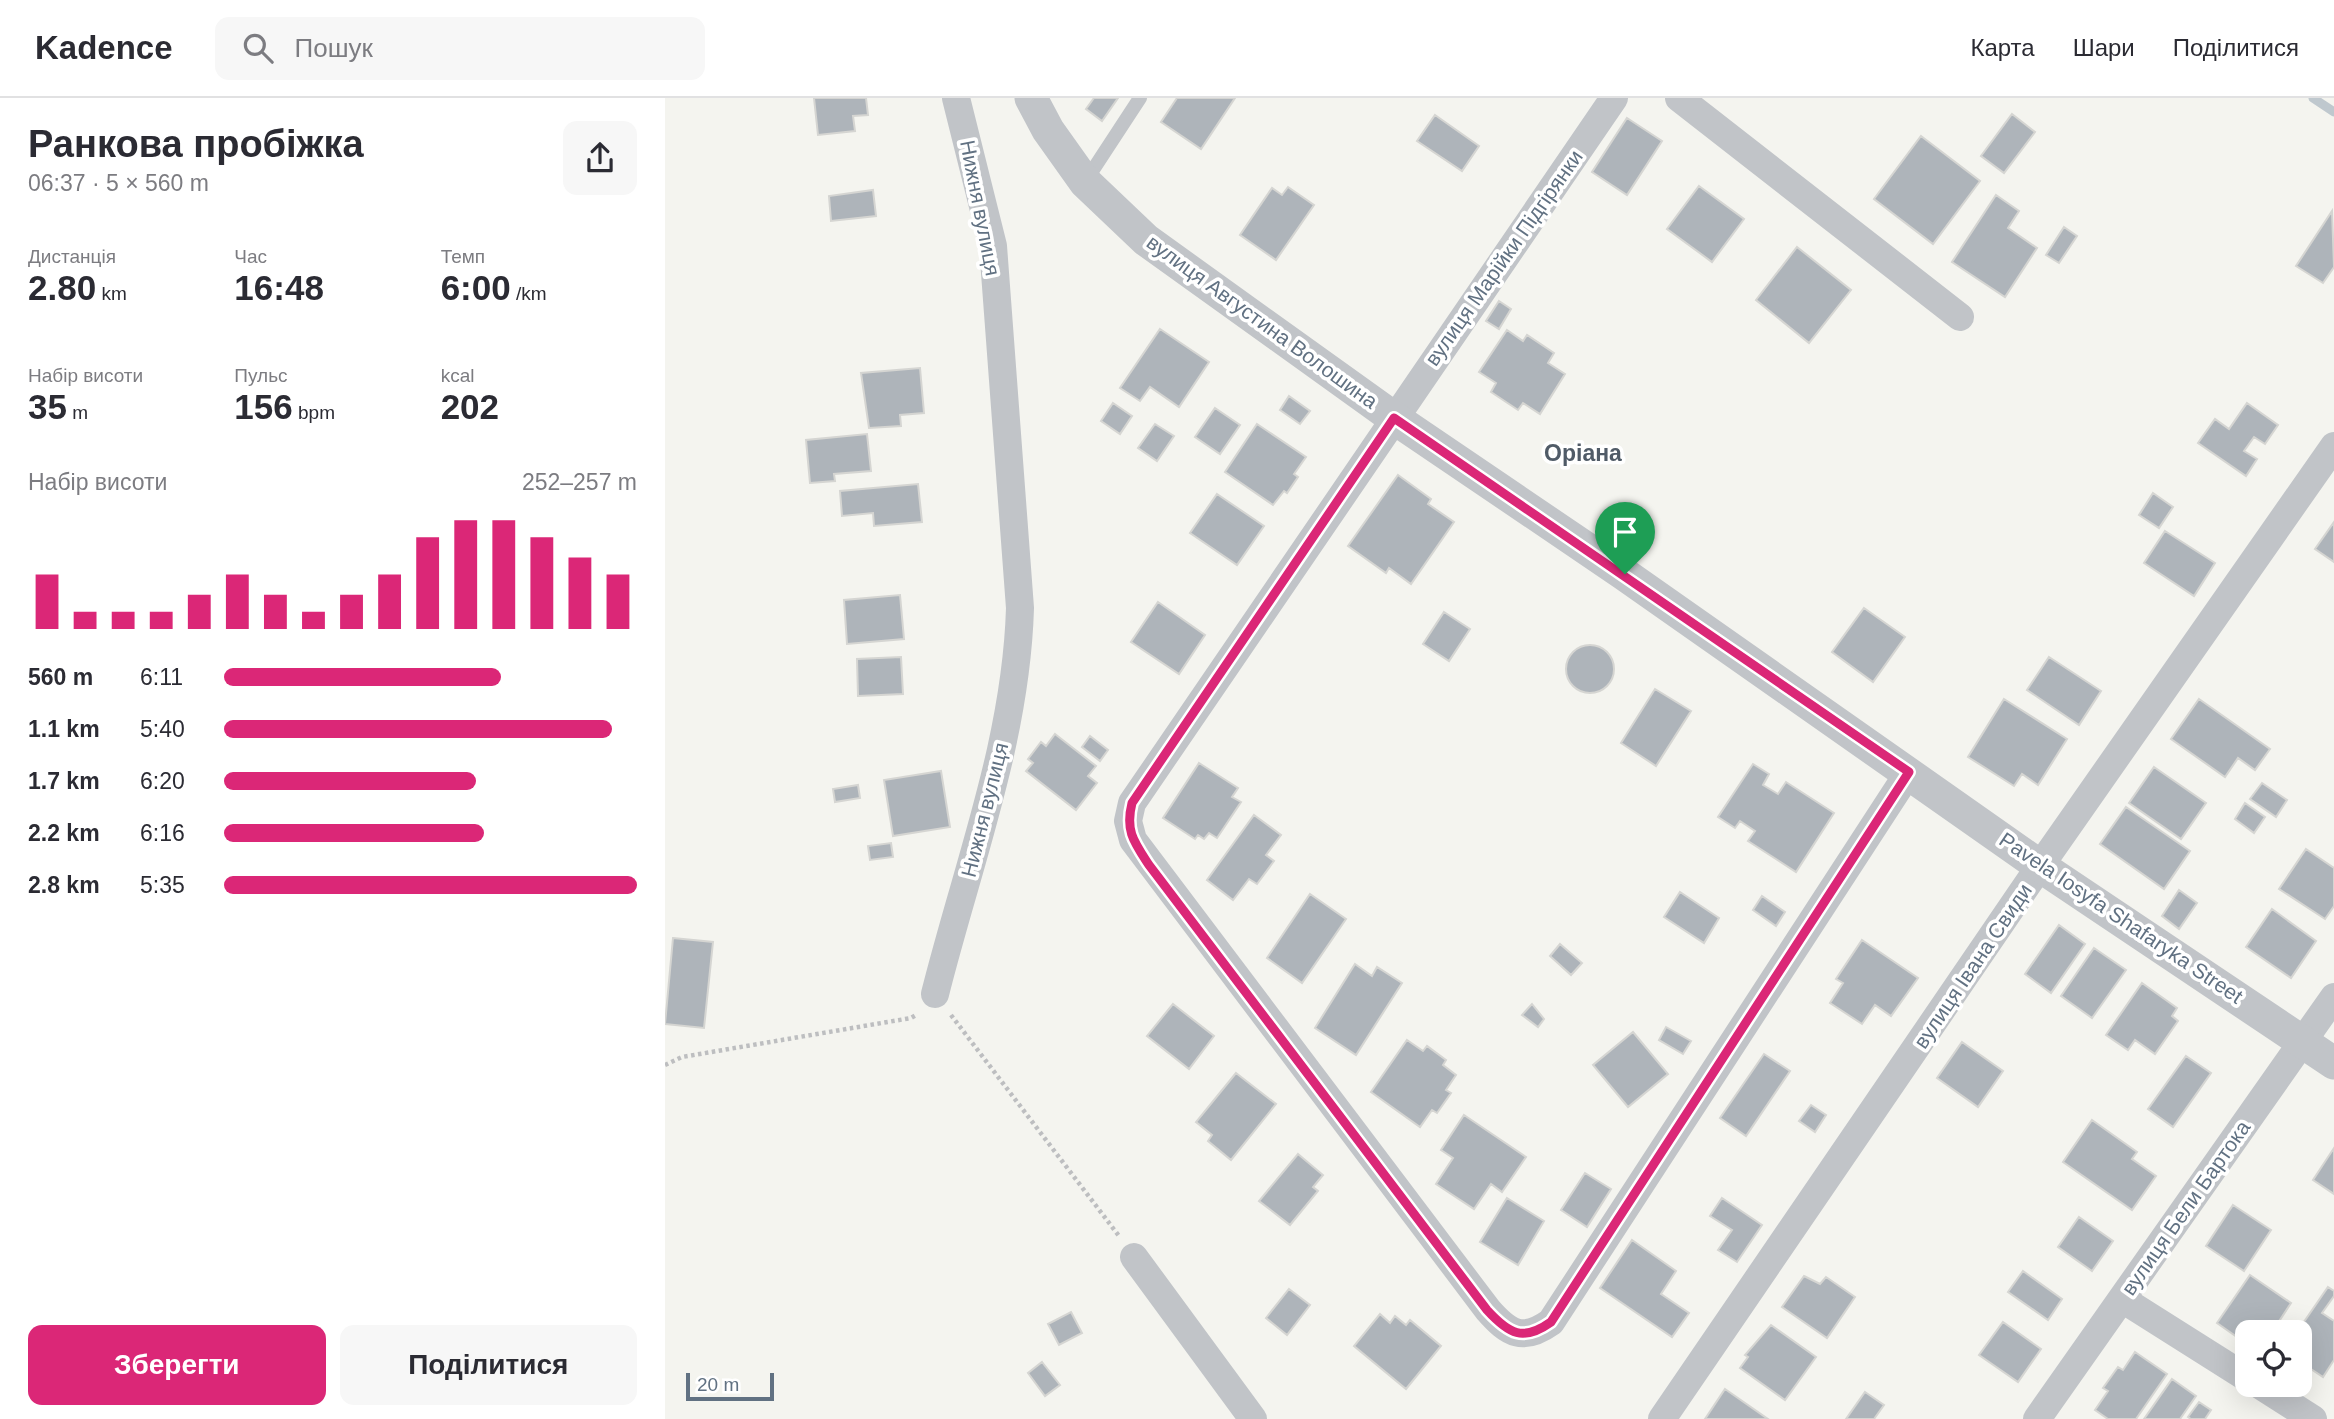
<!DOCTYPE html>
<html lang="uk">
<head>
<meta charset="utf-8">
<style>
	:root { --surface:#fff; --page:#f7f7f7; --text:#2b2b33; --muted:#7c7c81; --line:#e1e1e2; --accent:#db2777 }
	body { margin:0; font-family:Helvetica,sans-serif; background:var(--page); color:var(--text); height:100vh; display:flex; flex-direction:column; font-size:26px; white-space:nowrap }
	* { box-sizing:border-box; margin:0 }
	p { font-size:23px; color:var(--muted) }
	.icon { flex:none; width:38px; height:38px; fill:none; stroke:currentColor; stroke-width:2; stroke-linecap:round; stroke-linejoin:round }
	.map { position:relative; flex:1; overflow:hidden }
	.panel { display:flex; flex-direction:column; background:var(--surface); width:665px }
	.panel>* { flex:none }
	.tools { position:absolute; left:1570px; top:1222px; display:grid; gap:14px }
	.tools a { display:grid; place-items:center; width:77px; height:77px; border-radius:14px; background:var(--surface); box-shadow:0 7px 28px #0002; font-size:35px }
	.scale { position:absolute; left:21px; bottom:18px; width:88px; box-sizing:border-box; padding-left:7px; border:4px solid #617182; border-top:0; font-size:19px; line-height:24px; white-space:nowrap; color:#617182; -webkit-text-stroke:5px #fff; paint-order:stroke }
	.pin { position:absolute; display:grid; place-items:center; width:60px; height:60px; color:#fff; margin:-72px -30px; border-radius:50% 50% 50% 0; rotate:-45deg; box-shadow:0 0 7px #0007 }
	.pin .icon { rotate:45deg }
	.round { display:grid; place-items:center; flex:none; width:74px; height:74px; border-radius:14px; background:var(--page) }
	.headline { display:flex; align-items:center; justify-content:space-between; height:119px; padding:0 28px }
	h1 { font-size:38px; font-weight:700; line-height:52px }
	.metrics { display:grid; grid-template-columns:repeat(3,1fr); gap:10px; height:119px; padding:7px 28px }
	.metrics div { display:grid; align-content:center }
	.metrics b { font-size:35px; font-weight:700 }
	.metrics small { font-size:19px; font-weight:400 }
	.metrics p { font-size:19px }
	.chart { height:196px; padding:14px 28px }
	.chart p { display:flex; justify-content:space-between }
	.chart svg { width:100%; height:126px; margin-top:7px; stroke:var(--accent); stroke-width:6 }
	.primary-button { display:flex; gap:14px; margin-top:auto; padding:14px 28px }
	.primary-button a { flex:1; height:80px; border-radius:14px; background:var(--accent); color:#fff; font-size:28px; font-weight:700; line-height:80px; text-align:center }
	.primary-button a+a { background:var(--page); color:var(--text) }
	ul { padding:0 28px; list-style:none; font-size:23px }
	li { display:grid; grid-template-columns:112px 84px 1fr; align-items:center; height:52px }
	li i { height:18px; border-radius:9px; background:var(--accent) }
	header { display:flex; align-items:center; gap:42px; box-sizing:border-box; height:98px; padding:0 35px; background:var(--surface); border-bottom:2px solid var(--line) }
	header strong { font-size:33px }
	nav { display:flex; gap:38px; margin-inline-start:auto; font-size:24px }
	.search { width:490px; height:63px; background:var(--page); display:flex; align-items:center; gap:18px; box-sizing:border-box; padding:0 24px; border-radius:14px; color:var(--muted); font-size:26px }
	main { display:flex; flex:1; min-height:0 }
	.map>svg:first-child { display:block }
</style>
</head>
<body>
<header>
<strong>Kadence</strong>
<div class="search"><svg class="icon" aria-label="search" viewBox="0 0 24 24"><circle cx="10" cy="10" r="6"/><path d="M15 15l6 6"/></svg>Пошук</div>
<nav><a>Карта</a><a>Шари</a><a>Поділитися</a></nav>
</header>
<main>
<section class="panel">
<div class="headline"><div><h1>Ранкова пробіжка</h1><p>06:37 · 5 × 560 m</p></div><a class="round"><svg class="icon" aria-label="share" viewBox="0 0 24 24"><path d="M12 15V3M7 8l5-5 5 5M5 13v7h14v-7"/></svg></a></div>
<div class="metrics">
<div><p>Дистанція</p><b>2.80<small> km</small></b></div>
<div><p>Час</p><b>16:48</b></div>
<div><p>Темп</p><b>6:00<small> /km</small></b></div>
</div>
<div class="metrics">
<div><p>Набір висоти</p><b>35<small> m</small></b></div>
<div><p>Пульс</p><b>156<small> bpm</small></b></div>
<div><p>kcal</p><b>202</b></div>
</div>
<div class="chart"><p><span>Набір висоти</span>252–257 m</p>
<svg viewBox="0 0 160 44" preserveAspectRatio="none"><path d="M5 44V25M15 44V38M25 44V38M35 44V38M45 44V32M55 44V25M65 44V32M75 44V38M85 44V32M95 44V25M105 44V12M115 44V6M125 44V6M135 44V12M145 44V19M155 44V25"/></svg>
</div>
<ul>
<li><b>560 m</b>6:11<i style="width:67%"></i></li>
<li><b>1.1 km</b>5:40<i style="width:94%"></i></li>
<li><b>1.7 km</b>6:20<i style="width:61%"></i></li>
<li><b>2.2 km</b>6:16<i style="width:63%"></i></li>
<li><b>2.8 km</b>5:35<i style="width:100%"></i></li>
</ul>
<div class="primary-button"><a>Зберегти</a><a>Поділитися</a></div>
</section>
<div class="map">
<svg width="1669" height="1321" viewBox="0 0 1669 1321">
	<rect width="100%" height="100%" fill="#f4f4ef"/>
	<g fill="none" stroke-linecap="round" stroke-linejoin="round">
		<path stroke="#bfc8ce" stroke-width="9" d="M 1648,0 L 1669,14"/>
	</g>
	<path fill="#aeb4ba" stroke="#d5d5d2" stroke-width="2" d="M 149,0 L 201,0 L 203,17 L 188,18 L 190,33 L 153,37 Z
		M 429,0 L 453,0 L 437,23 L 421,11 Z
		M 512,0 L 570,0 L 536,51 L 496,24 Z
		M 1347,16 L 1370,34 L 1339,75 L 1316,58 Z
		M 770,17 L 814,48 L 797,73 L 752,43 Z
		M 962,20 L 997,43 L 962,97 L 927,74 Z
		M 1256,38 L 1315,83 L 1268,146 L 1209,101 Z
		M 1034,88 L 1079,121 L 1047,164 L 1002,131 Z
		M 623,89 L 649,107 L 611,162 L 575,137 L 607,90 L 617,97 Z
		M 208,92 L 211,118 L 166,123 L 164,98 Z
		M 1331,97 L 1354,113 L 1343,130 L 1372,150 L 1340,199 L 1287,164 Z
		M 1667,113 L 1669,169 L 1658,185 L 1631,168 Z
		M 1399,129 L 1412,138 L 1394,165 L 1381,157 Z
		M 1132,149 L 1186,192 L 1144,245 L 1091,202 Z
		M 834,203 L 846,211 L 834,231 L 821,223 Z
		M 495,231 L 544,264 L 514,309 L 485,289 L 475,303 L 455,290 Z
		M 842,232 L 858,243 L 862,237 L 889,255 L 883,265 L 900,276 L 875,316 L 858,305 L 853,312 L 826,294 L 831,285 L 814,274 Z
		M 255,270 L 259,315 L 235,317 L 236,328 L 204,330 L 196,275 Z
		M 624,298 L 645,313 L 635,326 L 615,312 Z
		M 448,305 L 467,318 L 455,336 L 436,323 Z
		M 1582,305 L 1613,327 L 1600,346 L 1589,339 L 1579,353 L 1592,361 L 1581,378 L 1533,345 L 1550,321 L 1564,331 Z
		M 550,310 L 575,327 L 555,356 L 530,339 Z
		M 490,326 L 509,338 L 492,363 L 473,350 Z
		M 592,326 L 641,359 L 629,376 L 633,379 L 622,395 L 619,393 L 608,407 L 560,374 Z
		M 202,336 L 206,373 L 169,376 L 170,383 L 145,385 L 141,342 Z
		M 733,377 L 766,401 L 763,406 L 789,424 L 746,486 L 724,470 L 721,475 L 683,448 Z
		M 253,386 L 257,424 L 209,428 L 208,415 L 177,418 L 175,393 Z
		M 1488,395 L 1508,409 L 1494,430 L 1474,417 Z
		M 552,396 L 599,428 L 572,467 L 525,435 Z
		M 1669,424 L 1669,464 L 1650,451 Z
		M 1500,433 L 1550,465 L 1529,498 L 1479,465 Z
		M 235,497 L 239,541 L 182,546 L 179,502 Z
		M 493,504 L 540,537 L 514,576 L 466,544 Z
		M 1199,510 L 1240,539 L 1208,584 L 1167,554 Z
		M 779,514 L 805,531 L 784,563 L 758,546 Z
		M901 571a24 24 0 1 1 48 0a24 24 0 1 1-48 0Z
		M 236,559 L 238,596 L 193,598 L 192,561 Z
		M 1384,559 L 1436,593 L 1414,627 L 1362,592 Z
		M 990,591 L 1026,613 L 991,668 L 956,645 Z
		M 1339,601 L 1402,641 L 1373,687 L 1357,676 L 1349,688 L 1303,659 Z
		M 1534,601 L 1605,651 L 1590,672 L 1573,660 L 1560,679 L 1506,641 Z
		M 390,636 L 431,668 L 423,678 L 432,685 L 411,712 L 361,673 L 368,665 L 363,661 L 376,644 L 381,648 Z
		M 425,638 L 443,652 L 435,663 L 417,649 Z
		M 534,665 L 573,690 L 567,699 L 576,704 L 552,740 L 544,735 L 539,741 L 533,737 L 530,741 L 498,720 Z
		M 1088,666 L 1104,676 L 1098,687 L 1113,696 L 1121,684 L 1169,715 L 1131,774 L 1083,743 L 1090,733 L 1075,723 L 1070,730 L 1053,719 Z
		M 1489,669 L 1541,705 L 1516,741 L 1464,705 Z
		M 276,673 L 285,729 L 228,738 L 219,682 Z
		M 1597,685 L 1622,702 L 1611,719 L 1585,701 Z
		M 193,687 L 195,700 L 170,704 L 168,691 Z
		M 1580,705 L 1600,719 L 1589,735 L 1570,721 Z
		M 1461,709 L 1525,753 L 1499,791 L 1435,746 Z
		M 589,717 L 616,737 L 601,757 L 609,763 L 592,786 L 584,781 L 568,802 L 542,782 Z
		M 226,745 L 228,759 L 205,762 L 203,748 Z
		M 1641,751 L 1669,770 L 1669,808 L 1660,821 L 1614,791 Z
		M 1514,792 L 1532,805 L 1514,831 L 1497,818 Z
		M 1015,794 L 1054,820 L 1039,845 L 999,819 Z
		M 645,796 L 681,821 L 637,885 L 602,860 Z
		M 1097,798 L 1120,814 L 1111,828 L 1088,812 Z
		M 1607,811 L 1651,843 L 1626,880 L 1581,849 Z
		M 1394,827 L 1420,846 L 1386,895 L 1360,876 Z
		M 8,840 L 48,844 L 39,930 L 0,926 Z
		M 1197,842 L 1253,880 L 1226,918 L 1210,907 L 1197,926 L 1165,905 L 1178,885 L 1171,881 Z
		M 895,846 L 917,865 L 906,877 L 885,858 Z
		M 1429,850 L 1461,872 L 1427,920 L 1396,898 Z
		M 690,866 L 707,878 L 712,869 L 737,885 L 691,957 L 650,930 Z
		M 1477,885 L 1512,910 L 1507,918 L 1513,923 L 1490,956 L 1470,942 L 1463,952 L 1441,937 Z
		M 508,906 L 549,938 L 524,971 L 482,938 Z
		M 867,906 L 879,921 L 873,929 L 857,917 Z
		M 1001,929 L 1026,943 L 1018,956 L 994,942 Z
		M 968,934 L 1003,976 L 963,1009 L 928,967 Z
		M 742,942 L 758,953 L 762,948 L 781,962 L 778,967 L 791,977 L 781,992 L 786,995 L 772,1015 L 767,1012 L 755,1029 L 706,994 Z
		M 1297,944 L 1338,973 L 1313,1009 L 1272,980 Z
		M 1099,956 L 1125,973 L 1081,1038 L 1055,1020 Z
		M 1521,958 L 1546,975 L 1508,1029 L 1483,1011 Z
		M 571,975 L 611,1006 L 566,1062 L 543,1043 L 547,1037 L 531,1024 Z
		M 1146,1007 L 1161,1017 L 1150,1034 L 1134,1023 Z
		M 799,1017 L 861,1059 L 837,1094 L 826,1086 L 809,1111 L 771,1086 L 788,1060 L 776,1052 Z
		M 1427,1022 L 1472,1054 L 1467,1061 L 1491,1078 L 1467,1112 L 1398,1064 Z
		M 1669,1050 L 1669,1096 L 1648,1082 Z
		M 633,1056 L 658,1077 L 648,1089 L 653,1093 L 625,1127 L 594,1103 Z
		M 920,1075 L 946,1091 L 922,1129 L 896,1112 Z
		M 842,1100 L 879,1123 L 853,1167 L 815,1144 Z
		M 1057,1100 L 1097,1127 L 1072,1164 L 1053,1152 L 1067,1132 L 1045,1118 Z
		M 1568,1107 L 1606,1132 L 1579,1173 L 1541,1148 Z
		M 1414,1119 L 1448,1143 L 1427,1173 L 1393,1149 Z
		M 967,1142 L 1011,1173 L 996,1196 L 1024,1215 L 1007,1239 L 935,1190 Z
		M 1358,1173 L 1397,1201 L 1383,1222 L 1343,1194 Z
		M 1585,1177 L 1626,1205 L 1607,1234 L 1582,1234 L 1582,1246 L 1552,1225 Z
		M 1139,1178 L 1155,1186 L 1161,1179 L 1190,1199 L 1162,1240 L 1117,1209 Z
		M 1663,1189 L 1669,1193 L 1669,1198 L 1657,1215 L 1669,1223 L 1669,1262 L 1658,1279 L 1634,1263 L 1632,1234 Z
		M 624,1191 L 645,1207 L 622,1237 L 601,1220 Z
		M 406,1214 L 417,1235 L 394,1247 L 383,1226 Z
		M 715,1216 L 725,1225 L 730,1218 L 741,1227 L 745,1222 L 776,1248 L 741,1291 L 689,1248 Z
		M 1338,1224 L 1376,1251 L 1353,1284 L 1314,1257 Z
		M 1106,1227 L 1151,1259 L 1120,1302 L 1075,1270 L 1083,1259 L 1080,1257 Z
		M 1470,1254 L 1502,1276 L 1471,1321 L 1443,1321 L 1430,1312 L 1443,1293 L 1438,1290 L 1453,1269 L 1458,1272 Z
		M 377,1264 L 395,1287 L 380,1298 L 363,1275 Z
		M 1507,1281 L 1531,1298 L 1515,1321 L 1479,1321 Z
		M 1060,1291 L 1103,1321 L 1040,1321 Z
		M 1200,1294 L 1219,1307 L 1209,1321 L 1181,1321 Z
		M 1534,1304 L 1546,1312 L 1540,1321 L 1526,1321 L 1523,1319 Z"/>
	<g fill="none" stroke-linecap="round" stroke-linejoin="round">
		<path stroke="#bdbec0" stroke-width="4.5" stroke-dasharray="3.5 3.5" stroke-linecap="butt" d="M 286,917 L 454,1138
			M 0,967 L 17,959 L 246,920 L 251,917"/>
		<path stroke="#c1c4c8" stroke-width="14" d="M 420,84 L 475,0"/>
		<path stroke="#c1c4c8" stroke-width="28" d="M 949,0 L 467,705 L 463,723 L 468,742 L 823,1212 C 844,1236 858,1244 886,1224 L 1244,674
			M 1014,0 L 1295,219
			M 270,896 C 302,768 351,644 355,510 L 328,148 L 291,0
			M 469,1159 L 588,1321
			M 1457,1201 L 1582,1280
			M 1593,1286 L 1648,1321
			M 997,1321 L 1375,768 L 1669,348
			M 1372,1321 L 1669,899"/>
		<path stroke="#c1c4c8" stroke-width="33" d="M 366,0 L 383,32 L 420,84 L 481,142 L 729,320 L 959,476 L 1375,768 L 1669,965"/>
	</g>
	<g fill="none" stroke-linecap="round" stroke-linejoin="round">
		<defs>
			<path id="route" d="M 729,320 L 1244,674 L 886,1224 C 858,1244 844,1236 822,1212 L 484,767 C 469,744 460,733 467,705 Z"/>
		</defs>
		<use href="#route" stroke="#fff" stroke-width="14"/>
		<use href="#route" stroke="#db2777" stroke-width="9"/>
	</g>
	<g text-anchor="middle" stroke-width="7" stroke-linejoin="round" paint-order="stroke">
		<g font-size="21" fill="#617182" stroke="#fff">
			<text transform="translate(315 110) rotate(79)" y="7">Нижня вулиця</text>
			<text transform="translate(839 160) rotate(-55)" y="7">вулиця Марійки Підгірянки</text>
			<text transform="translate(597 224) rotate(36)" y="7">вулиця Августина Волошина</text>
			<text transform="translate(320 712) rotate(-76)" y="7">Нижня вулиця</text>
			<text transform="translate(1456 820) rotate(34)" y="7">Pavela Iosyfa Shafaryka Street</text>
			<text transform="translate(1308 868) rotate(-56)" y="7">вулиця Івана Свиди</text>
			<text transform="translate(1521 1110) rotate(-55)" y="7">вулиця Бели Бартока</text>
		</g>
		<g font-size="23" font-weight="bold" fill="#505b67" stroke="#fff">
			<text x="918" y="363">Оріана</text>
		</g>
	</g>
</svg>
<div class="tools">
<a><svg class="icon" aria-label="locate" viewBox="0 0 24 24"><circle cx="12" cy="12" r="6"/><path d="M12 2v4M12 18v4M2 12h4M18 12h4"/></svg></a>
</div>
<div class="scale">20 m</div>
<div class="pin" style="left:960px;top:476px;background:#1e9e55"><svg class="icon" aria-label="arrive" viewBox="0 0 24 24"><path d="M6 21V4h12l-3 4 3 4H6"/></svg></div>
</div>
</main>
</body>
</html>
